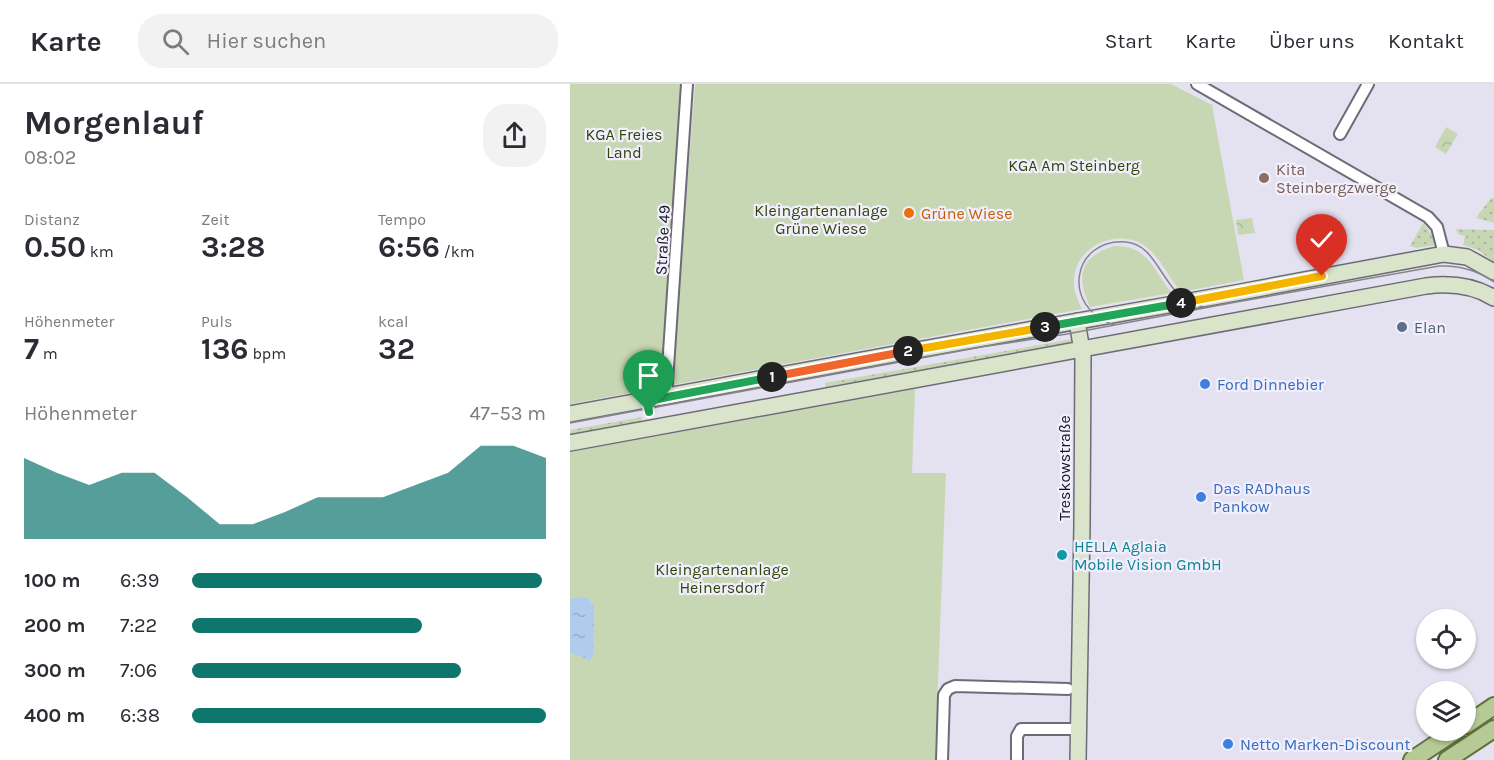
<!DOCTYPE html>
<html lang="de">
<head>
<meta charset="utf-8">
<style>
	:root { --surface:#fff; --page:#f2f2f3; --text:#2b2b33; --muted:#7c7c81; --line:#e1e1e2; --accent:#0f766e }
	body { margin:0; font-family:Karla,sans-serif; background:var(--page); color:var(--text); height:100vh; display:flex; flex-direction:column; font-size:22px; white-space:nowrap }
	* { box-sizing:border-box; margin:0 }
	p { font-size:20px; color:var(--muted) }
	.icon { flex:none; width:33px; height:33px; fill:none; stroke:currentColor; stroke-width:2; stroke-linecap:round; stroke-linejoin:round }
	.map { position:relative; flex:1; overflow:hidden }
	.details { display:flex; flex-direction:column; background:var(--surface); width:570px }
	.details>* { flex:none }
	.buttons { position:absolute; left:846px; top:525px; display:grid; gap:12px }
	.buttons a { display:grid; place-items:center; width:60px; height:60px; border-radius:50%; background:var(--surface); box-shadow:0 2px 4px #0004; font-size:30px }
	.pin { position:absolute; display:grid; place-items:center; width:51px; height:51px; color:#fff; margin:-62px -26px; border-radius:50% 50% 50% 0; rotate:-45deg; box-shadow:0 0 6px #0007 }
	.pin .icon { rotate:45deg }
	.km { position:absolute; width:30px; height:30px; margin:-15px; border-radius:50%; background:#222; color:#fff; font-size:16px; line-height:30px; text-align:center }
	.round { display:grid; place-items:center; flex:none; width:63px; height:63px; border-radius:24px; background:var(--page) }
	.head { display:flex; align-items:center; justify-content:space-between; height:102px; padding:0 24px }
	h1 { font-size:33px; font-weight:700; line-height:45px }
	.metrics { display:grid; grid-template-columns:repeat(3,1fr); gap:9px; height:102px; padding:6px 24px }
	.metrics div { display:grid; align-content:center }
	.metrics b { font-size:30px; font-weight:700 }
	.metrics small { font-size:16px; font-weight:400 }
	.metrics p { font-size:16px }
	.chart { height:168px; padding:12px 24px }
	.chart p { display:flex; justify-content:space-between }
	.chart svg { width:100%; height:108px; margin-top:6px; fill:var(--accent); opacity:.7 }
	ul { padding:0 24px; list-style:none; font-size:20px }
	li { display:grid; grid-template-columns:96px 72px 1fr; align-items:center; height:45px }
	li i { height:15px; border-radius:8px; background:var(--accent) }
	header { display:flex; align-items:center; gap:36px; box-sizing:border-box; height:84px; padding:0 30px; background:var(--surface); border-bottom:2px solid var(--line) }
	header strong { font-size:28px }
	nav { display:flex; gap:33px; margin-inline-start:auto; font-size:21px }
	.search { width:420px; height:54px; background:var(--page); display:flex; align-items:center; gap:15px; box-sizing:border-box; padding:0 21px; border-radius:24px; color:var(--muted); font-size:22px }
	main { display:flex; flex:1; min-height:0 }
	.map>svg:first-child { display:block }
</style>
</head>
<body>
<header>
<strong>Karte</strong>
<div class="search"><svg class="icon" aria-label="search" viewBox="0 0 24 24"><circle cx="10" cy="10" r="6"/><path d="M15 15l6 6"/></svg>Hier suchen</div>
<nav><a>Start</a><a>Karte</a><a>Über uns</a><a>Kontakt</a></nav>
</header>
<main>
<section class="details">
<div class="head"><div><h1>Morgenlauf</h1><p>08:02</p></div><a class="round"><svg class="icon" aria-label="share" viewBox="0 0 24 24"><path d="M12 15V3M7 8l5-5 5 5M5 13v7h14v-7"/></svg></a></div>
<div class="metrics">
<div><p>Distanz</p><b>0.50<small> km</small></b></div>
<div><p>Zeit</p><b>3:28</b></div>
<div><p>Tempo</p><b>6:56<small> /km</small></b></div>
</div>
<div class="metrics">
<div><p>Höhenmeter</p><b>7<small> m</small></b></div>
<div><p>Puls</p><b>136<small> bpm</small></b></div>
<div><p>kcal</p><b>32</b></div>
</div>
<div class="chart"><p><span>Höhenmeter</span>47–53 m</p>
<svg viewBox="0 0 160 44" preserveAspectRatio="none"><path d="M0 44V11L10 17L20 22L30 17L40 17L50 27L60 38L70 38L80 33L90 27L100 27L110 27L120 22L130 17L140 6L150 6L160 11V44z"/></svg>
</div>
<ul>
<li><b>100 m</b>6:39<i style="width:99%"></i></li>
<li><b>200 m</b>7:22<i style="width:65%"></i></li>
<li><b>300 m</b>7:06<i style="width:76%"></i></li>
<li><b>400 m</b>6:38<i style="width:100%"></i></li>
</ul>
</section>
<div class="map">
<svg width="924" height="676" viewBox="0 0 924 676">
	<defs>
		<pattern id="grass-dots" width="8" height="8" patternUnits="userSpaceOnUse" patternTransform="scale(1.5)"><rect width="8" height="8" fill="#c8d7b3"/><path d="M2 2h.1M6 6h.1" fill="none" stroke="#abb899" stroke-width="1.8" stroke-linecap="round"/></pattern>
		<pattern id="park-crowns" width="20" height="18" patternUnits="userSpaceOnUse" patternTransform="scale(1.5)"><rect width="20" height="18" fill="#c8d7b3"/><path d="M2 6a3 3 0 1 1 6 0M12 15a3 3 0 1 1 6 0" fill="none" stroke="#abb899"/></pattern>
		<pattern id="water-ripples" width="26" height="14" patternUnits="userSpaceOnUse" patternTransform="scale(1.5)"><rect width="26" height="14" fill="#afcbee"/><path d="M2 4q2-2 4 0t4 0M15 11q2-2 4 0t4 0" fill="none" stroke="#96adcc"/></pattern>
	</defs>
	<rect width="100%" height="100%" fill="#e4e2f0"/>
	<path fill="url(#grass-dots)" d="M 921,114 L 924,114 L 924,139 L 906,134 Z
		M 853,139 L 864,154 L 867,161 L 846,164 L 840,162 Z
		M 886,145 L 924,146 L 924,178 L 908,166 L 893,161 L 895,152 L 888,150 Z
		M 501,243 L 502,247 L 340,276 L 339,273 Z
		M 503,255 L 504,261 L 256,306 L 255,299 Z
		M 72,333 L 70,339 L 0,353 L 0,346 Z"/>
	<path fill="url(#park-crowns)" d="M 876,43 L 888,50 L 876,70 L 865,63 Z
		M 682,134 L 685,149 L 668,151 L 666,136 Z"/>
	<path fill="#c8d7b3" d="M 0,0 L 112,0 L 92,303 L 0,320 Z
		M 125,0 L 601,0 L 642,21 L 674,196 L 611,208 C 597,192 587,165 566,157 C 537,147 503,167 504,199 C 504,208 508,217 512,225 L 102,301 Z
		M 544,162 C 579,161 583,187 602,209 L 520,223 C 506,192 509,173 544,162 Z
		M 345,305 L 342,389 L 376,389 L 365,676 L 0,676 L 0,368 Z"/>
	<path fill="url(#water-ripples)" d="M 11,513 L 17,514 L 24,522 L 23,571 L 20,577 L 8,571 L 0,569 L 0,515 Z"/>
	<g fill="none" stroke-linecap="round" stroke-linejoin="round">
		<defs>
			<path id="street" d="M 627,0 L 858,133 L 867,143 L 874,170
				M 770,50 L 798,0
				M 96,313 L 117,0
				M 372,676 L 374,611 L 378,605 L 385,602 L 498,605
				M 447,676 L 447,652 L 451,645 L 508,645"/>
			<path id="secondary" d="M 507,237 L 513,273 L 512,440 L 508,676
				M 0,330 L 319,271 L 665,209 L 874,170 L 897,173 L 924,188
				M 0,359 L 856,202 C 880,199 903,201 924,214"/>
			<path id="primary" d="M 896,641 L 924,622
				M 842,676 L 887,646
				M 877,676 L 924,645"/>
		</defs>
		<use href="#street" stroke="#6d6b77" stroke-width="14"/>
		<use href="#secondary" stroke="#6d6b77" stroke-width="18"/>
		<use href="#primary" stroke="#5e733b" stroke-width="20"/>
		<use href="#street" stroke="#fff" stroke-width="10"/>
		<use href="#secondary" stroke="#dae4ca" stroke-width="15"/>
		<use href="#primary" stroke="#b6ca95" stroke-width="16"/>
		<path stroke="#86858e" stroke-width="1.5" d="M 544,241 C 490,223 502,154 556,158 C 592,161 591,217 635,223
			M 0,339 L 411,263 L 497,250 L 661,219 L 869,182 C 890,181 907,186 924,198"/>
	</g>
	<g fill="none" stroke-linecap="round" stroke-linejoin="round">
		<defs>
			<path id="split-1" d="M 79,328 L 77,317 L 202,293"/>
			<path id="split-2" d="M 202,293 L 338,267"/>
			<path id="split-3" d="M 338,267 L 475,243"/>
			<path id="split-4" d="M 475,243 L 611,219"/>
			<path id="split-5" d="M 611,219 L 752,192"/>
		</defs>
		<use href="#split-1" stroke="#fff" stroke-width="12"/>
		<use href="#split-2" stroke="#fff" stroke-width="12"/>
		<use href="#split-3" stroke="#fff" stroke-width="12"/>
		<use href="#split-4" stroke="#fff" stroke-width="12"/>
		<use href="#split-5" stroke="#fff" stroke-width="12"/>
		<use href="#split-1" stroke="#22a559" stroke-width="8"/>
		<use href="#split-2" stroke="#f0652b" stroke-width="8"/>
		<use href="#split-3" stroke="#f5b400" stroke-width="8"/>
		<use href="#split-4" stroke="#22a559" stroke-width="8"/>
		<use href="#split-5" stroke="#f5b400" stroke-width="8"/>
	</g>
	<circle fill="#8d6e63" stroke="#f1effd" stroke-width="2" cx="694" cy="94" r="6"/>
	<circle fill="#e8710a" stroke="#f1effd" stroke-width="2" cx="339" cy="129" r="6"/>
	<circle fill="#5c6f8a" stroke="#f1effd" stroke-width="2" cx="832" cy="243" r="6"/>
	<g fill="#3f7fe0" stroke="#f1effd" stroke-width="2">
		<circle cx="635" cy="300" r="6"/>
		<circle cx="631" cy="413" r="6"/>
		<circle cx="658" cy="660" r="6"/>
	</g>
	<circle fill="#0f9aa8" stroke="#f1effd" stroke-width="2" cx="492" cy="471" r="6"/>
	<g text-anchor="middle" stroke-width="4.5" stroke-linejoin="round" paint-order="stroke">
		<g font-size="16" fill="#314506" stroke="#f1effd">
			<text x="54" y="56">KGA Freies<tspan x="54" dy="18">Land</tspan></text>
			<text x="504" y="87">KGA Am Steinberg</text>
			<text x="251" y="132">Kleingartenanlage<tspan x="251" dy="18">Grüne Wiese</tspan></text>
			<text x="152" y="491">Kleingartenanlage<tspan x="152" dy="18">Heinersdorf</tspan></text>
		</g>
		<g font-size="16" fill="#785e54" stroke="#f1effd" text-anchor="start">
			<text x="706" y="91">Kita<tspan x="706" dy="18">Steinbergzwerge</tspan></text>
		</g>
		<g font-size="16" fill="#c56008" stroke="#f1effd" text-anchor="start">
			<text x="351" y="135">Grüne Wiese</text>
		</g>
		<g font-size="16" fill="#151519" stroke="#f1effd">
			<text transform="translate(92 156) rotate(-87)" y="6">Straße 49</text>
			<text transform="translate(494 384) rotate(-90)" y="6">Treskowstraße</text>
		</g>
		<g font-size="16" fill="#4e5e75" stroke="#f1effd" text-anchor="start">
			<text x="844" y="249">Elan</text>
		</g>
		<g font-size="16" fill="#366cbe" stroke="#f1effd" text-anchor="start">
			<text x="647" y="306">Ford Dinnebier</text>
			<text x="643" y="410">Das RADhaus<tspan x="643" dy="18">Pankow</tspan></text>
			<text x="670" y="666">Netto Marken-Discount</text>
		</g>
		<g font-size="16" fill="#0d838f" stroke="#f1effd" text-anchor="start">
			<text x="504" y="468">HELLA Aglaia<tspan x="504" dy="18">Mobile Vision GmbH</tspan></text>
		</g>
	</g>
</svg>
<div class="buttons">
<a><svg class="icon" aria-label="locate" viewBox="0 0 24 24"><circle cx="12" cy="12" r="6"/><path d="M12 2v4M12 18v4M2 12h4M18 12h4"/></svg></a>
<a><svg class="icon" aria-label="layers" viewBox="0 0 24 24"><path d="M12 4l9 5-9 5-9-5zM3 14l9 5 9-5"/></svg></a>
</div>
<div class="pin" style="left:79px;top:328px;background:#1e9e55"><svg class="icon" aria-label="arrive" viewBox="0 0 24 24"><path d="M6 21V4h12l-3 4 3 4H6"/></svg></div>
<div class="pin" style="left:752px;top:192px;background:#d93025"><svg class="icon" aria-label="check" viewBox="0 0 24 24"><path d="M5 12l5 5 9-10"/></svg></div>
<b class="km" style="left:202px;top:293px">1</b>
<b class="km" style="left:338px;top:267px">2</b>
<b class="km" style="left:475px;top:243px">3</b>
<b class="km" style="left:611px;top:219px">4</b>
</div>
</main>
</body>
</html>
